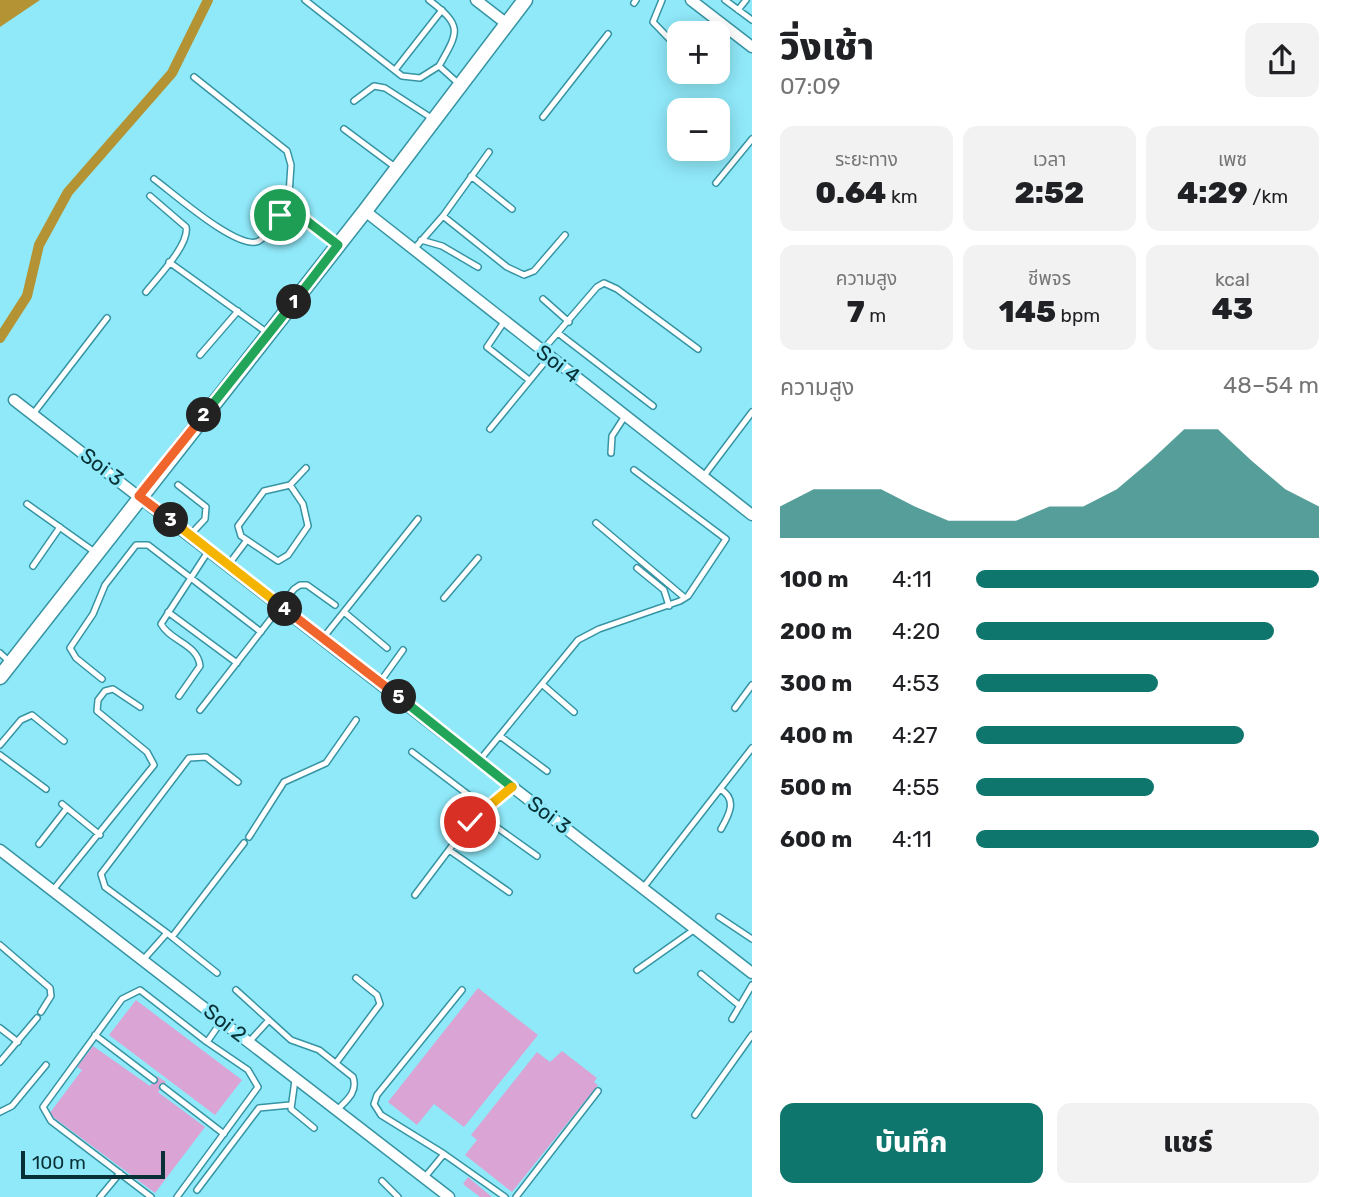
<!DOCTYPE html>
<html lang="th">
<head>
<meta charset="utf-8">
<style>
	:root { --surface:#fff; --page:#f2f2f2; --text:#202124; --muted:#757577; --accent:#0f766e }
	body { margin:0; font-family:Rubik,"Noto Sans Thai",sans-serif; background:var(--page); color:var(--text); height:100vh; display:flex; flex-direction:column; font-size:26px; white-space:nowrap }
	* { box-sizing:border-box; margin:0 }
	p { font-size:23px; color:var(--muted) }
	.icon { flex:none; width:38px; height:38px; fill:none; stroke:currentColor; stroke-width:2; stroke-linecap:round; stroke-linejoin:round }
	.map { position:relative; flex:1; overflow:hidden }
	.drawer { display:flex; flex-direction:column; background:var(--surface); width:595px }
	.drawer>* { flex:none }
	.controls { position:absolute; left:667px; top:21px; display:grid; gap:14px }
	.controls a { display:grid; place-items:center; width:63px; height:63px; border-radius:14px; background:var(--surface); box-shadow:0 4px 18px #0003; font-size:35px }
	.scale { position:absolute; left:21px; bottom:18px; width:144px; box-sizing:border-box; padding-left:7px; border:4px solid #083137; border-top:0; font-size:19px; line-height:24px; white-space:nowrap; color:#083137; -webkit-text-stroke:5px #90e9f9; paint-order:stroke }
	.pin { position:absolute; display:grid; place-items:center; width:60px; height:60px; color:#fff; margin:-30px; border:4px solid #fff; border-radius:50%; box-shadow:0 2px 7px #0007 }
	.km { position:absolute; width:35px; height:35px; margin:-18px; border-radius:50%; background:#222; color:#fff; font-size:19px; line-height:35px; text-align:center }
	.round { display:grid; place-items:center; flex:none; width:74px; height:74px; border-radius:14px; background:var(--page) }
	.overview { display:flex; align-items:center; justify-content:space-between; height:119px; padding:0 28px }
	h1 { font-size:38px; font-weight:800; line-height:52px }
	.metrics { display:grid; grid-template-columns:repeat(3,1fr); gap:10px; height:119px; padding:7px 28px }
	.metrics div { display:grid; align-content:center; border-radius:14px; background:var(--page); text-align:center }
	.metrics b { font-size:30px; font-weight:800 }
	.metrics small { font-size:19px; font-weight:400 }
	.metrics p { font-size:19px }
	.chart { height:196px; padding:14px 28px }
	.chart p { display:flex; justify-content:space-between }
	.chart svg { width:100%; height:126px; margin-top:7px; fill:var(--accent); opacity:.7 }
	.action { display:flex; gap:14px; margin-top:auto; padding:14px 28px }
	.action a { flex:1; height:80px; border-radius:14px; background:var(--accent); color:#fff; font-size:28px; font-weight:800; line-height:80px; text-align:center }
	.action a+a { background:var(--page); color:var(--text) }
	ul { padding:0 28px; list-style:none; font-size:23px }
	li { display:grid; grid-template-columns:112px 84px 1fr; align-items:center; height:52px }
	li i { height:18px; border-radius:9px; background:var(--accent) }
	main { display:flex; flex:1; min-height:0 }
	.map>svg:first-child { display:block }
</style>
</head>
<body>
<main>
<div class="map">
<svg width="752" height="1197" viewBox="0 0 752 1197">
	<rect width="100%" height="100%" fill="#90e9f9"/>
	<path fill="#b39334" d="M 0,0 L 40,0 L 0,27 Z"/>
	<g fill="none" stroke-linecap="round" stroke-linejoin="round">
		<path stroke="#b39334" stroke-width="10" d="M 0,338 L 27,296 L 39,245 L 68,192 L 172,73 L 208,0"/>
	</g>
	<path fill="#daa5d4" d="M 478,988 L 538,1035 L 464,1127 L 434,1104 L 417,1125 L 388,1102 Z
		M 136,1000 L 242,1080 L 215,1115 L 109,1035 Z
		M 93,1046 L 150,1086 L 157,1076 L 166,1082 L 158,1092 L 205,1127 L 155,1193 L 49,1114 L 82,1070 L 77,1067 Z
		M 562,1051 L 597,1078 L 594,1082 L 598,1085 L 512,1192 L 465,1155 L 477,1140 L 471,1135 L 537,1052 L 550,1062 Z
		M 468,1177 L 492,1197 L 480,1197 L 463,1184 Z"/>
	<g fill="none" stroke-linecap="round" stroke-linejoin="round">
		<defs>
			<path id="service" d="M 305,0 L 402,76 L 420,78 L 439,66 L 459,84
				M 429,0 C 463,26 459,31 439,66
				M 662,0 L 653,22 L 679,49
				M 725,0 L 752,20
				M 634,3 L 636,0
				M 738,10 L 746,0
				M 395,70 L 442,10
				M 194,77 L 287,151 L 291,165 L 288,209
				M 354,101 L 374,86 L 385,88 L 433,119
				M 543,117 L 608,34
				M 344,129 L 395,167
				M 471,176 L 512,209
				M 154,179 C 172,192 239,252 259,241 C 271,233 275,216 288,209 L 338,245
				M 716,183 L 752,139
				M 443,216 L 489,152
				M 421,240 L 442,246 L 478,267
				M 415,248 L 443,216 L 507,267 L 524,275 L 534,271 L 565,235
				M 169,262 L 269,334
				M 146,292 C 157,278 190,244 186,227 L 150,196
				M 543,299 L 569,322
				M 504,322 L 487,347 L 529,380
				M 558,333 L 653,406
				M 541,352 L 597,287 L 604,283 L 617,289 L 698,349
				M 200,355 L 238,311
				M 33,414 L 107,318
				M 490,429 L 549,357
				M 611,453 L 612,436 L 625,416
				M 703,477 L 752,412
				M 178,485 L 206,507 L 205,519 L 191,534
				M 290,485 L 303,504 L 308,526 L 288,555 L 278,561 L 241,536 L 238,526 L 264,491 L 290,485 L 306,468
				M 27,504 L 96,553
				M 596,523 L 685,598
				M 229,564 L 247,540
				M 33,566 L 60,527
				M 637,568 L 664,590 L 669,606
				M 444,598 L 478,558
				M 168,612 L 237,663
				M 344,612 L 387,648
				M 323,638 L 418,519
				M 0,653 L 11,663
				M 102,679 L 76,658 L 70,648 L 93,614 L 105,585 L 136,545 L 148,545 L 261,632
				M 380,682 L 403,650
				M 543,685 L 574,712
				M 179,696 L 200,666 C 198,644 170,641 161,624 L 209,550
				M 735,708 L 752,685
				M 200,710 L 294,589 L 300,585 L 307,585 L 335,605
				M 500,736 L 547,771
				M 0,745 L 21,720 L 32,715 L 64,741
				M 412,752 L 487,809
				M 0,755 L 46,789
				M 479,761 L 578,640 L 599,629 L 680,601 L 688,596 L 726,539 L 634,470
				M 62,804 L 100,835
				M 478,814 L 537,856
				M 721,829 C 729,815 738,799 720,789 L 752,748
				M 249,837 L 284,782 L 326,763 L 356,720
				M 39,844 L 67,808
				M 449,850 L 509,892
				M 643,888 L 720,789
				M 53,890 L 154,765 L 147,752 L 97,711 L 98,700 L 105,691 L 113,689 L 140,707
				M 415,895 L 470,822 L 512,787
				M 719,917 L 752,939
				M 167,933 L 105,887 L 101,874 L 189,758 L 206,757 L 238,782
				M 172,937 L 244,843
				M 0,945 L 50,988 L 51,996 L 41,1012
				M 143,960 L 167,933 L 217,973
				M 637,970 L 695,929
				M 701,974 L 740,1006
				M 236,990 L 269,1020
				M 732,1019 L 752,985
				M 0,1028 L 18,1042
				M 95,1035 L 154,1080
				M 249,1042 L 269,1020 L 291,1040 L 319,1050 L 353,1077 C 358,1092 347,1100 337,1110
				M 0,1062 L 37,1018
				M 336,1063 L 380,1004 L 377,995 L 356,978
				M 295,1080 L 291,1109 L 314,1128
				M 163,1087 L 224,1134
				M 0,1112 L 12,1106 L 46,1065
				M 695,1115 L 752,1035
				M 444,1154 L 505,1197
				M 425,1177 L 444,1154 L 381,1115 L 374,1104 L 377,1095 L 462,990
				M 382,1181 L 398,1197
				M 197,1190 L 259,1108 L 290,1105
				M 100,1197 L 120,1173
				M 151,1197 L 51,1121 L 43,1107 L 122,999 L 140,990 L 207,1042 L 221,1022
				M 177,1197 L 258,1087 L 248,1070 L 207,1042
				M 516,1197 L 598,1091"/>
			<path id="minor" d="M 476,0 L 507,24
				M 691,0 L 752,47
				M 365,211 L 752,515
				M 14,400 L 752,973
				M 0,850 L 449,1197"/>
			<path id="tertiary" d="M 0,677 L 365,211 L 525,0"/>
		</defs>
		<use href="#service" stroke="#3694a3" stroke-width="8"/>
		<use href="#minor" stroke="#3694a3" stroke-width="13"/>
		<use href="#tertiary" stroke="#3694a3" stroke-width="17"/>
		<use href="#service" stroke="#fff" stroke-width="5"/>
		<use href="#minor" stroke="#fff" stroke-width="10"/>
		<use href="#tertiary" stroke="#fff" stroke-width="14"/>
	</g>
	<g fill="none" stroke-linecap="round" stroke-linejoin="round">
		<defs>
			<path id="split-1" d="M 280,215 L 288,209 L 294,211 L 338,245 L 294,302"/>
			<path id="split-2" d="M 204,415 L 294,302"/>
			<path id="split-3" d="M 171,520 L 139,496 L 204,415"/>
			<path id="split-4" d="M 171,520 L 285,609"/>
			<path id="split-5" d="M 285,609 L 399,697"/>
			<path id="split-6" d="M 399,697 L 512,787"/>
			<path id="split-7" d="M 470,822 L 512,787"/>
		</defs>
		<use href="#split-1" stroke="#fff" stroke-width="14"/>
		<use href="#split-2" stroke="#fff" stroke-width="14"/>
		<use href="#split-3" stroke="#fff" stroke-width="14"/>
		<use href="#split-4" stroke="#fff" stroke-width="14"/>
		<use href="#split-5" stroke="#fff" stroke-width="14"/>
		<use href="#split-6" stroke="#fff" stroke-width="14"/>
		<use href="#split-7" stroke="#fff" stroke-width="14"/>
		<use href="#split-1" stroke="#22a559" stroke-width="9"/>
		<use href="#split-2" stroke="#22a559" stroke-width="9"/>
		<use href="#split-3" stroke="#f0652b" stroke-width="9"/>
		<use href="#split-4" stroke="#f5b400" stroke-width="9"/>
		<use href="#split-5" stroke="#f0652b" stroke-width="9"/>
		<use href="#split-6" stroke="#22a559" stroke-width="9"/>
		<use href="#split-7" stroke="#f5b400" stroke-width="9"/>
	</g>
	<g text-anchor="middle" stroke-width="6" stroke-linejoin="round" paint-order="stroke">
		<g font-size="21" fill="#083137" stroke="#90e9f9">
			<text transform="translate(558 364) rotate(37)" y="7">Soi 4</text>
			<text transform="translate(102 467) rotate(37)" y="7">Soi 3</text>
			<text transform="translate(549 815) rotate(37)" y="7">Soi 3</text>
			<text transform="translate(225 1023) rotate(38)" y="7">Soi 2</text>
		</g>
	</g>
</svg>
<div class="controls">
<a>+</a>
<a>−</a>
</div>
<div class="scale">100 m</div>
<div class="pin" style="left:280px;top:215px;background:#1e9e55"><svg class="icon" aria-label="arrive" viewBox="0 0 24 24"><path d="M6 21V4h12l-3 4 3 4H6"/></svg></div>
<div class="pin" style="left:470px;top:822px;background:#d93025"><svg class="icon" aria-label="check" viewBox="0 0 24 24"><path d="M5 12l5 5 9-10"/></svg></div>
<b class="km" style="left:294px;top:302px">1</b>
<b class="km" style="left:204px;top:415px">2</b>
<b class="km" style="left:171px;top:520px">3</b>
<b class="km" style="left:285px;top:609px">4</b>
<b class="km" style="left:399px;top:697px">5</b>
</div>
<section class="drawer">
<div class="overview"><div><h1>วิ่งเช้า</h1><p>07:09</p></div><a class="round"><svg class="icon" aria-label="share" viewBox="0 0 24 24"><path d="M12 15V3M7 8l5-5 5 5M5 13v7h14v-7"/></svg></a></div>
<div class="metrics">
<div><p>ระยะทาง</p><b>0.64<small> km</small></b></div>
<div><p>เวลา</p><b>2:52</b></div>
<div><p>เพซ</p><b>4:29<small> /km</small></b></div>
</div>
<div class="metrics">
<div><p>ความสูง</p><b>7<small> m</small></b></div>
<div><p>ชีพจร</p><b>145<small> bpm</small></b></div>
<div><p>kcal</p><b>43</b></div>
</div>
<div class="chart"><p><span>ความสูง</span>48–54 m</p>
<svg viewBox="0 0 160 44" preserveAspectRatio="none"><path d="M0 44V33L10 27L20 27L30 27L40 33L50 38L60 38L70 38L80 33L90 33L100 27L110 17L120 6L130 6L140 17L150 27L160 33V44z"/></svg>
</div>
<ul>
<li><b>100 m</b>4:11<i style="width:100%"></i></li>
<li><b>200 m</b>4:20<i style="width:87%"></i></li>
<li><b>300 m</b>4:53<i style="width:53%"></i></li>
<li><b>400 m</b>4:27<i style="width:78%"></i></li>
<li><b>500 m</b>4:55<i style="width:52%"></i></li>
<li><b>600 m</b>4:11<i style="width:100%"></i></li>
</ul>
<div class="action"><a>บันทึก</a><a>แชร์</a></div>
</section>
</main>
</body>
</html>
